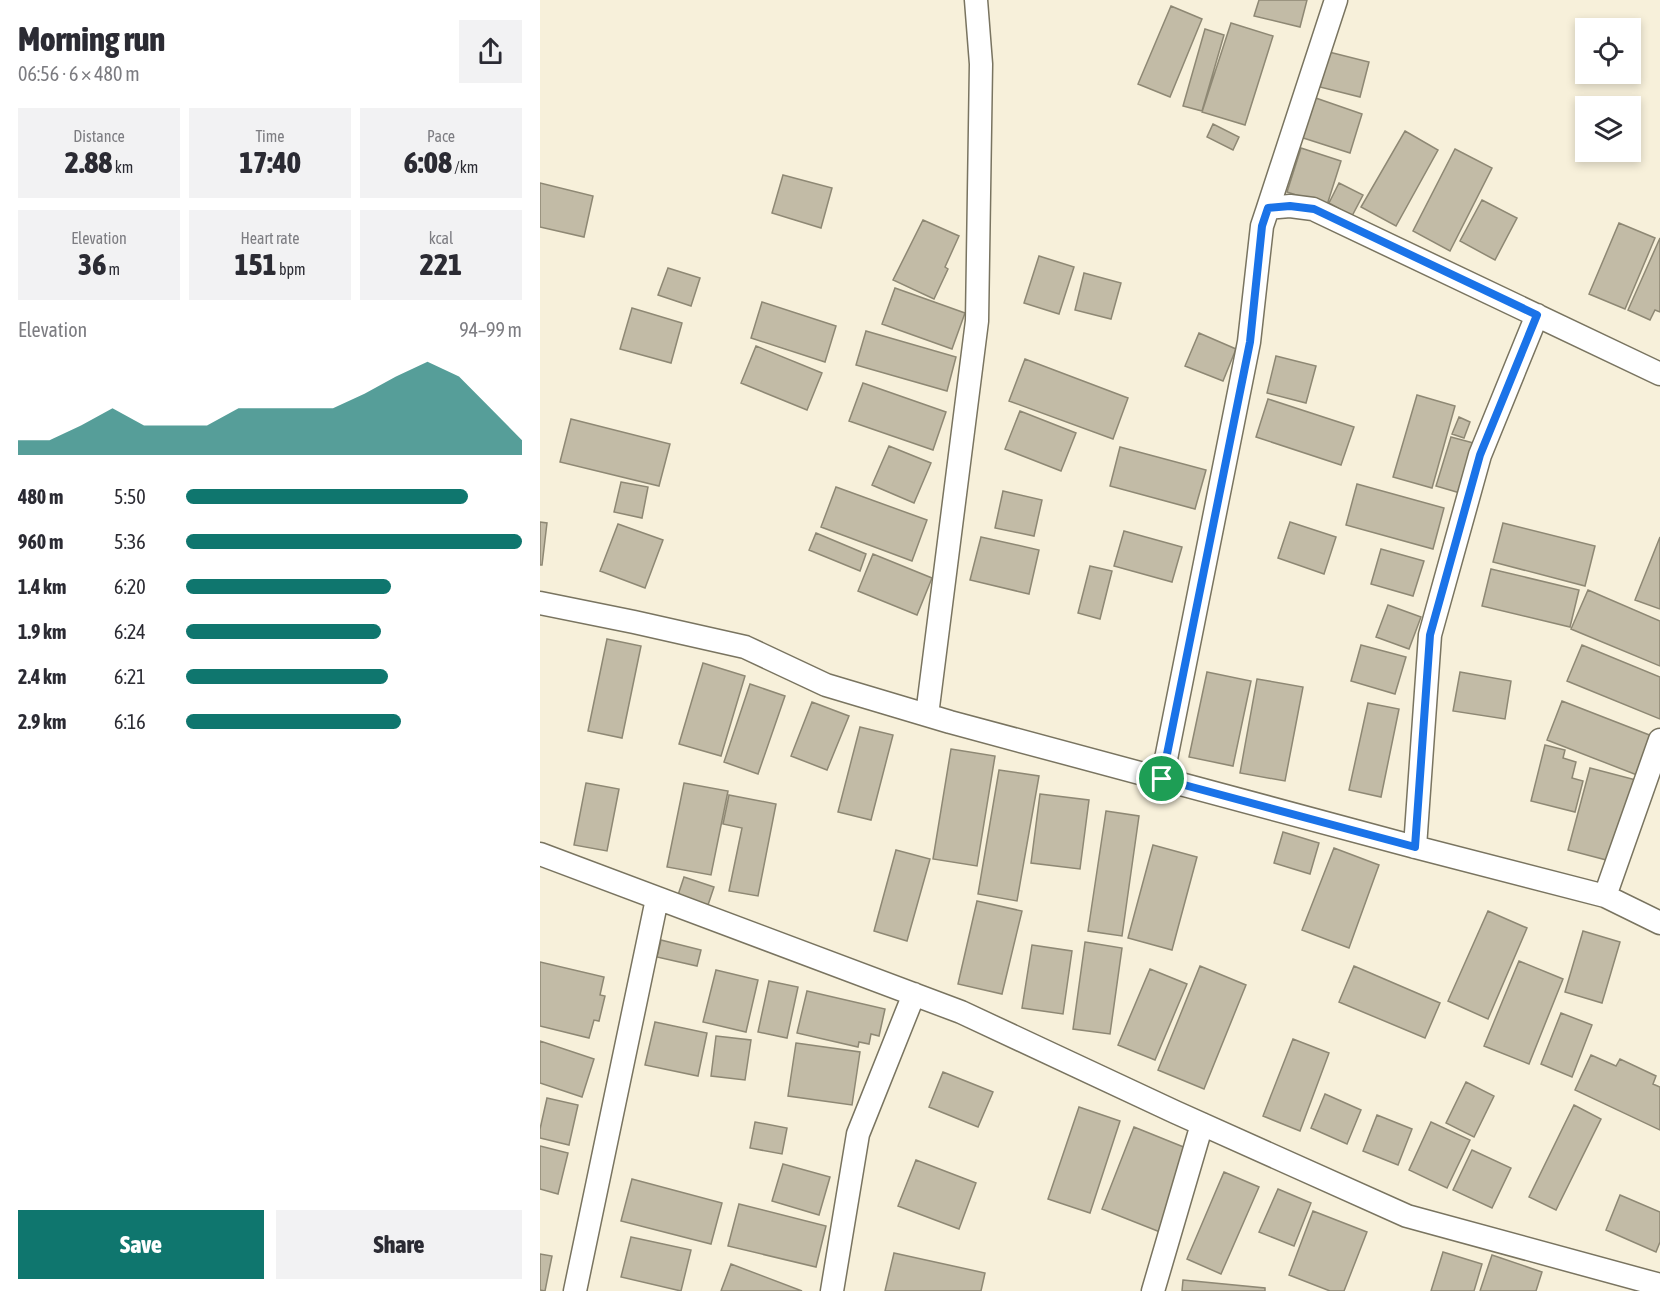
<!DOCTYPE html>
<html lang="en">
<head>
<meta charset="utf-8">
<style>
	:root { --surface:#fff; --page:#f2f2f3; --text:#2b2b33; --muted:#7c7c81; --accent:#0f766e }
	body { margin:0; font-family:"Asap Condensed",sans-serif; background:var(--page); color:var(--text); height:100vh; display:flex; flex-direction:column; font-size:22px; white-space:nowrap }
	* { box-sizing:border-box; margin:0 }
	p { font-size:20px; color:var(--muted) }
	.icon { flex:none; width:33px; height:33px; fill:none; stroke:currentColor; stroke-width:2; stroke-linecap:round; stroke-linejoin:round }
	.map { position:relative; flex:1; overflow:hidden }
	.panel { display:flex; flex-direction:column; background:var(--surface); width:540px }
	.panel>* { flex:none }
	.buttons { position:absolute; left:1035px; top:18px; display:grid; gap:12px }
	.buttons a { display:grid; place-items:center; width:66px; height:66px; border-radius:0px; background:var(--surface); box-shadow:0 3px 9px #0003; font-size:30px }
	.pin { position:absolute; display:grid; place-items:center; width:51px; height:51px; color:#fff; margin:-26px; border:3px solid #fff; border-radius:50%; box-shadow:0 2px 6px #0007 }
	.round { display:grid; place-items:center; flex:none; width:63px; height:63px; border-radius:0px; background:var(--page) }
	.head { display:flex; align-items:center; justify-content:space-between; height:102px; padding:0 18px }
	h1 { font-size:33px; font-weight:800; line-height:45px }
	.figures { display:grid; grid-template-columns:repeat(3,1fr); gap:9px; height:102px; padding:6px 18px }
	.figures div { display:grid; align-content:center; border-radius:0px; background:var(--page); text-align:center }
	.figures b { font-size:30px; font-weight:800 }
	.figures small { font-size:16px; font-weight:400 }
	.figures p { font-size:16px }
	.chart { height:168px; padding:12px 18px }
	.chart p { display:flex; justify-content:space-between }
	.chart svg { width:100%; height:108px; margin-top:6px; fill:var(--accent); opacity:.7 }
	.action { display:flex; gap:12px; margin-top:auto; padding:12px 18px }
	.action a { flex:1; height:69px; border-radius:0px; background:var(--accent); color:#fff; font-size:24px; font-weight:800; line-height:69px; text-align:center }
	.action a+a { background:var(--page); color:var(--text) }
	ul { padding:0 18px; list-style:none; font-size:20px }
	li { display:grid; grid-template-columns:96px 72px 1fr; align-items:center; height:45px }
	li i { height:15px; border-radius:8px; background:var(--accent) }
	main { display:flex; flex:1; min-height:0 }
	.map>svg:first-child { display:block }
</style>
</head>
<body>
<main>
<section class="panel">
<div class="head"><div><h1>Morning run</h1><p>06:56 · 6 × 480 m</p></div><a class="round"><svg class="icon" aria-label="share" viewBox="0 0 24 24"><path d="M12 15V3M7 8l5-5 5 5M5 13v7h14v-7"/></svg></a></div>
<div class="figures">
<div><p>Distance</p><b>2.88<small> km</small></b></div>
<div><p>Time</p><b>17:40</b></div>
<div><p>Pace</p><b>6:08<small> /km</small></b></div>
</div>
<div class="figures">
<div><p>Elevation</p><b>36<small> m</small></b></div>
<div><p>Heart rate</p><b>151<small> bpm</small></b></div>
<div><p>kcal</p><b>221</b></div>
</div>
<div class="chart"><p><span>Elevation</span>94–99 m</p>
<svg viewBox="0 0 160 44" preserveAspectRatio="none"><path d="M0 44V38L10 38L20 32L30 25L40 32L50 32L60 32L70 25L80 25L90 25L100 25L110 19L120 12L130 6L140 12L150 25L160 38V44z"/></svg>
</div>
<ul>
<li><b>480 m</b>5:50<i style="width:84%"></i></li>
<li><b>960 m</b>5:36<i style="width:100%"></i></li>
<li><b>1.4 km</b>6:20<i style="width:61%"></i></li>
<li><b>1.9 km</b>6:24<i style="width:58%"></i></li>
<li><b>2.4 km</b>6:21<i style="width:60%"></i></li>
<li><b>2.9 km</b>6:16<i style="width:64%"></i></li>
</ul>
<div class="action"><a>Save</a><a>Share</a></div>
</section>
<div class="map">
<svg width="1120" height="1291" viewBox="0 0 1120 1291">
	<rect width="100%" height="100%" fill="#f7f0da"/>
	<path fill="#c2bba6" stroke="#8e8874" stroke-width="1.5" d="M 719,0 L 767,0 L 760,27 L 714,16 Z
		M 631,6 L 662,19 L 630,97 L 598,84 Z
		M 691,23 L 733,36 L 705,125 L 662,112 Z
		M 665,29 L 684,35 L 662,111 L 643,106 Z
		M 789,52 L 829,62 L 820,97 L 780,87 Z
		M 770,96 L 822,114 L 810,153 L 757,136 Z
		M 673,124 L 699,137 L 693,150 L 667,137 Z
		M 865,131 L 898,150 L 856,226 L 821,207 Z
		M 761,148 L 801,161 L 787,205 L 747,192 Z
		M 915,149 L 952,168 L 910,251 L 873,231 Z
		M 243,175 L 292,188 L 281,228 L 232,213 Z
		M 0,183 L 53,196 L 44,237 L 0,227 Z
		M 799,183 L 823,195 L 812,216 L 789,203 Z
		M 942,200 L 977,218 L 955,260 L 920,241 Z
		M 383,220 L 419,236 L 405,267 L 408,269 L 394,299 L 353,280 Z
		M 1079,223 L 1115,238 L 1085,309 L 1049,294 Z
		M 1120,238 L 1120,312 L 1115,310 L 1110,320 L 1088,310 Z
		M 499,256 L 534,267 L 519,314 L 484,303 Z
		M 128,268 L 160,278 L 151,306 L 118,295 Z
		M 544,273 L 581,283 L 571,319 L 535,310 Z
		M 355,288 L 425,313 L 412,349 L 342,324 Z
		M 222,302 L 296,326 L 285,362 L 211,338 Z
		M 92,308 L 142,323 L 131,363 L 80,349 Z
		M 326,331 L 416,357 L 407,391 L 316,365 Z
		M 659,333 L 696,349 L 683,381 L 645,366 Z
		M 216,346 L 282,373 L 267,410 L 201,383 Z
		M 736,356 L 776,366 L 766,403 L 727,393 Z
		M 485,359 L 588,398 L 573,439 L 469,401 Z
		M 323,383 L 406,412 L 393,450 L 309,421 Z
		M 877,395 L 915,406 L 892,488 L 853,477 Z
		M 728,399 L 814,427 L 801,465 L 716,437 Z
		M 480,411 L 536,433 L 521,471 L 465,449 Z
		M 919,417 L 930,422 L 924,438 L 912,434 Z
		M 31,419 L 130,444 L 119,486 L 20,462 Z
		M 911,437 L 941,445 L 927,495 L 896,486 Z
		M 349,446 L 391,463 L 374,503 L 332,485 Z
		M 580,447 L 666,470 L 655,509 L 570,486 Z
		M 81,482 L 108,487 L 102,518 L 74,512 Z
		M 817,484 L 904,508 L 893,549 L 806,525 Z
		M 296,487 L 387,520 L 372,561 L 281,527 Z
		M 463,491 L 502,500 L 494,536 L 455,528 Z
		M 0,522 L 7,523 L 2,565 L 0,565 Z
		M 750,522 L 796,537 L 784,574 L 738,558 Z
		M 963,523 L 1055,546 L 1045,586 L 953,562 Z
		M 78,524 L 123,540 L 105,588 L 60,571 Z
		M 584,531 L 642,547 L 632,582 L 574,566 Z
		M 276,533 L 326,554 L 320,571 L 269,550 Z
		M 441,537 L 499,550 L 489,594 L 430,580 Z
		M 1120,537 L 1120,609 L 1095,600 Z
		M 841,549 L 884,561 L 873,596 L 831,584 Z
		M 333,554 L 392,578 L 377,615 L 318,591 Z
		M 550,566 L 572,571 L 560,619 L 538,613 Z
		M 951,569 L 1039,590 L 1030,627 L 942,606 Z
		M 1048,590 L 1120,621 L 1120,666 L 1031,629 Z
		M 848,605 L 881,617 L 869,649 L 836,637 Z
		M 67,639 L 101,646 L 82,738 L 48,731 Z
		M 821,645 L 866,657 L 855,694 L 811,681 Z
		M 1042,645 L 1120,677 L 1120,719 L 1027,681 Z
		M 163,663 L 205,676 L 181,756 L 139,744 Z
		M 667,672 L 711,681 L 693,766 L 649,757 Z
		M 920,672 L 971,681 L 965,719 L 913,711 Z
		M 717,679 L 763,687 L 745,781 L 700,773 Z
		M 210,684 L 245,696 L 218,774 L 184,762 Z
		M 1022,701 L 1112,736 L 1097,775 L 1007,740 Z
		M 272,702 L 309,716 L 287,770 L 251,756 Z
		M 828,703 L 859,709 L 841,797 L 809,790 Z
		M 320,727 L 353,735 L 331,820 L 298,812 Z
		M 1005,745 L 1025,750 L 1023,758 L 1036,762 L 1032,778 L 1043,781 L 1035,812 L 991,801 Z
		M 411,749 L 455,756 L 437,866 L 393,859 Z
		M 1050,768 L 1096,780 L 1074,862 L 1028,850 Z
		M 459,770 L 499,776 L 477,901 L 438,894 Z
		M 46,783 L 79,789 L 67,851 L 34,845 Z
		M 144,783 L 188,791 L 171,875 L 127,867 Z
		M 500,794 L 549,800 L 540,869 L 491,863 Z
		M 189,795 L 236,804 L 218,896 L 189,891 L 202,828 L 183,824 Z
		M 566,811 L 599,816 L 582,936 L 548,931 Z
		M 743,832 L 779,843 L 770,874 L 734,863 Z
		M 613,845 L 657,857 L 632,950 L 588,938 Z
		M 794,848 L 839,865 L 809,948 L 762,930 Z
		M 356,850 L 390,859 L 367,941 L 334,931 Z
		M 144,877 L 174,887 L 168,905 L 138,895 Z
		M 437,901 L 482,911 L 462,994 L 418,984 Z
		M 948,911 L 987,928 L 948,1019 L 908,1001 Z
		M 1043,931 L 1080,942 L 1062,1003 L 1025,992 Z
		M 121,940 L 161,950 L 157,966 L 117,957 Z
		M 545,942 L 582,948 L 570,1034 L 533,1029 Z
		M 492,945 L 532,951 L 523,1014 L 482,1008 Z
		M 979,961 L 1023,979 L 989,1064 L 944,1046 Z
		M 0,962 L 64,977 L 60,995 L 65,996 L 59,1021 L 54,1020 L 49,1038 L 0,1026 Z
		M 660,966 L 706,985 L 664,1089 L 618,1070 Z
		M 814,966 L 900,1003 L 885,1038 L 799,1002 Z
		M 610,969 L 647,984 L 615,1060 L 578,1045 Z
		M 176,970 L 218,980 L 206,1032 L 163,1022 Z
		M 229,981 L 258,987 L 247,1038 L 218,1032 Z
		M 267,991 L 345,1009 L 339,1036 L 331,1034 L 329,1044 L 319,1042 L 318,1047 L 257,1033 Z
		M 1021,1013 L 1052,1025 L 1032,1077 L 1001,1064 Z
		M 115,1022 L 167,1033 L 158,1076 L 105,1065 Z
		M 176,1036 L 211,1040 L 205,1080 L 171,1076 Z
		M 753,1039 L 789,1053 L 760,1131 L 723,1116 Z
		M 0,1041 L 54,1059 L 42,1097 L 0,1083 Z
		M 256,1043 L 320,1052 L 312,1105 L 248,1096 Z
		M 1051,1055 L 1076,1066 L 1080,1059 L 1116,1076 L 1113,1084 L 1120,1087 L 1120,1130 L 1035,1090 Z
		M 403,1072 L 453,1092 L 438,1127 L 389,1107 Z
		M 926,1082 L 954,1096 L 934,1137 L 906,1123 Z
		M 785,1094 L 821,1110 L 807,1144 L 771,1128 Z
		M 7,1098 L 38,1105 L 29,1145 L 0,1138 L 0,1129 Z
		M 1034,1105 L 1061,1119 L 1016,1210 L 989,1197 Z
		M 539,1107 L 580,1121 L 550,1213 L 508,1199 Z
		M 837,1115 L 872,1129 L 858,1165 L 823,1151 Z
		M 215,1122 L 247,1128 L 242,1154 L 210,1148 Z
		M 891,1122 L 930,1140 L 907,1188 L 869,1170 Z
		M 594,1127 L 651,1150 L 620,1232 L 562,1209 Z
		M 0,1146 L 28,1153 L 18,1194 L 0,1189 Z
		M 932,1150 L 971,1168 L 952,1208 L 913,1190 Z
		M 376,1160 L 436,1183 L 419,1229 L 358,1206 Z
		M 243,1164 L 290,1177 L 279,1215 L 232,1201 Z
		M 684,1172 L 719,1187 L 681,1274 L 647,1259 Z
		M 92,1179 L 182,1203 L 171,1244 L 81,1221 Z
		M 738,1189 L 771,1203 L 754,1246 L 719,1232 Z
		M 1080,1195 L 1120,1212 L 1120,1242 L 1116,1252 L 1066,1230 Z
		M 199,1204 L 286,1226 L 276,1267 L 188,1246 Z
		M 773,1211 L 827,1232 L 804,1291 L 790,1291 L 749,1275 Z
		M 91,1237 L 151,1250 L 141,1291 L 81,1277 Z
		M 903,1252 L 942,1264 L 934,1291 L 891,1291 Z
		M 354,1253 L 445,1273 L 441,1291 L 345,1291 Z
		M 0,1254 L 12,1256 L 5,1291 L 0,1290 Z
		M 952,1255 L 1002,1272 L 996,1291 L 940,1291 Z
		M 191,1264 L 262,1291 L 181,1291 Z
		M 643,1280 L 725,1288 L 725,1291 L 642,1291 Z"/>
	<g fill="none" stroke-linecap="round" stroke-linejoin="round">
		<defs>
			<path id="street" d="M 728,208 L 796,0
				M 0,603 L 94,622 L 205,647 L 286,685 L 410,722 L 875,847 L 1065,896 L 1120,923
				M 387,715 L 437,321 L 441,64 L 436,0
				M 622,779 L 709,342 L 722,226 L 728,208 L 750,206 L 773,209 L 1120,374
				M 875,847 L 890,635 L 940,455 L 997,315
				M 0,854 L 421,1012 L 635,1112 L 867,1216 L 1120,1285
				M 1065,896 L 1120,740
				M 35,1291 L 117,899
				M 292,1291 L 318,1134 L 374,994
				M 613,1291 L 662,1124"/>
		</defs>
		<use href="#street" stroke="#797460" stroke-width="25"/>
		<use href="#street" stroke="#fff" stroke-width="22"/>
	</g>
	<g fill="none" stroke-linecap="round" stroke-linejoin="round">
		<defs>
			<path id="route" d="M 750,206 L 774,209 L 997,315 L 940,455 L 890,635 L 875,847 L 622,779 L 710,342 L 722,226 L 728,208 Z"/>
		</defs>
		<use href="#route" stroke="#fff" stroke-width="12"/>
		<use href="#route" stroke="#1a73e8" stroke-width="8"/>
	</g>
</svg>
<div class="buttons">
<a><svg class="icon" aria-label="locate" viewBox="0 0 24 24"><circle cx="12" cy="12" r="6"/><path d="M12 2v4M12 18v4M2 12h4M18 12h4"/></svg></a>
<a><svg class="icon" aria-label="layers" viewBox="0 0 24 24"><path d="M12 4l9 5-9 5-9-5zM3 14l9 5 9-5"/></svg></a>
</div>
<div class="pin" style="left:622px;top:779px;background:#1e9e55"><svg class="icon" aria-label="arrive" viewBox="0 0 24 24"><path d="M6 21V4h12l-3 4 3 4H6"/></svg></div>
</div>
</main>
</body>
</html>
